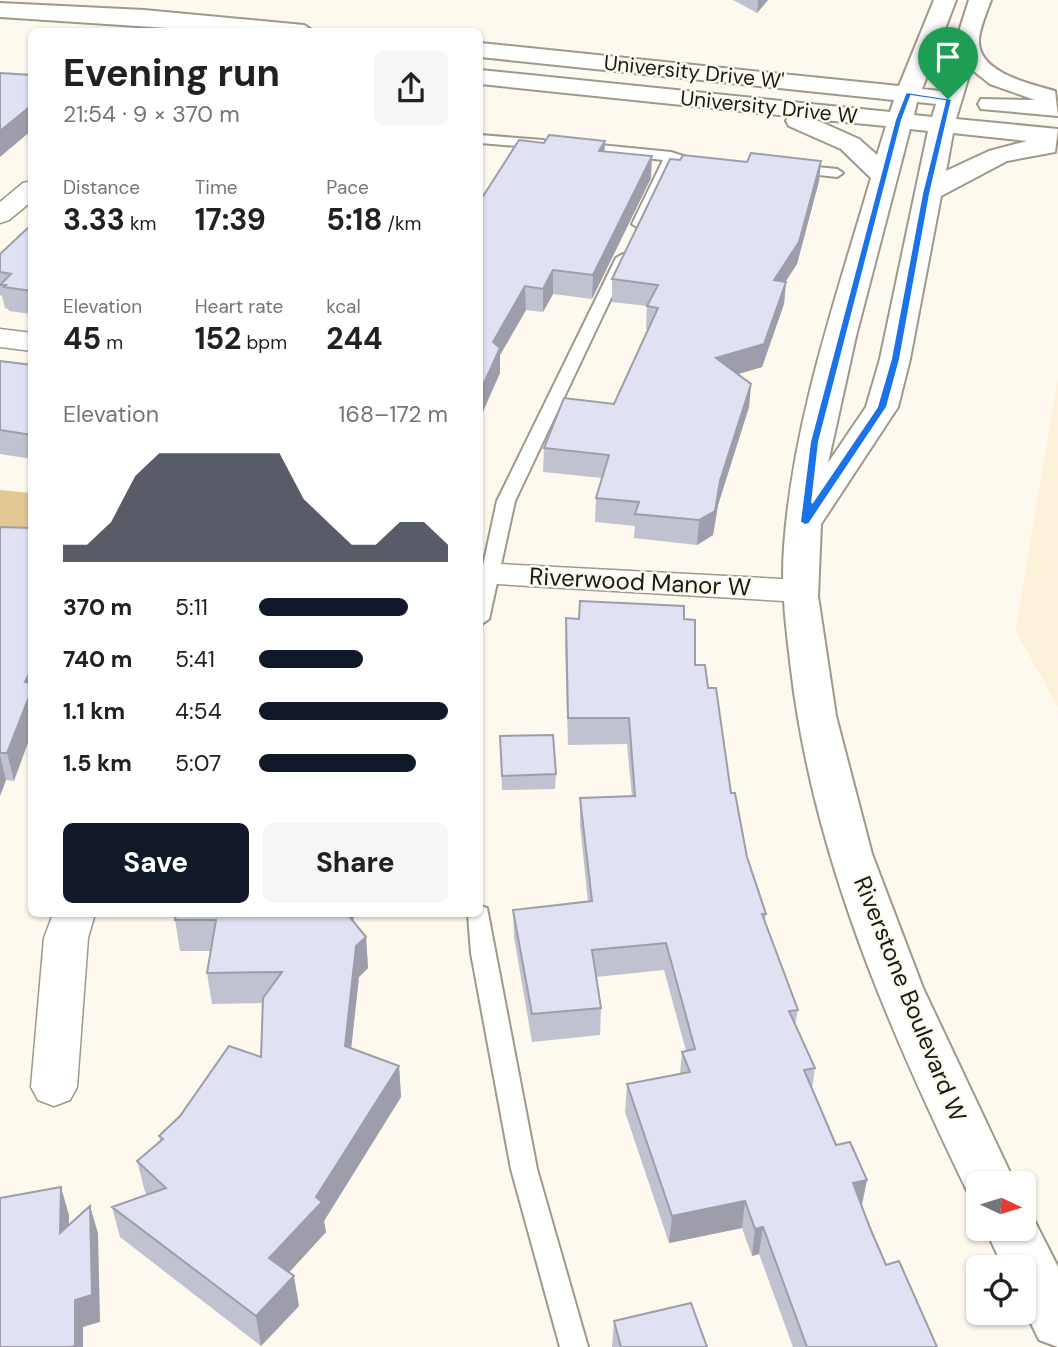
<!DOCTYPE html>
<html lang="en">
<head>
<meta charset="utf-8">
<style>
	:root { --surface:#fff; --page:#f6f6f6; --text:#202124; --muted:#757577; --accent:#111827 }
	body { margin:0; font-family:"DM Sans",sans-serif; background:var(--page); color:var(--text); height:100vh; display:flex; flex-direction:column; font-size:26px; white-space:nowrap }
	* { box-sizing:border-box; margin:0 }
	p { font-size:23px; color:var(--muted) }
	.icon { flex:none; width:38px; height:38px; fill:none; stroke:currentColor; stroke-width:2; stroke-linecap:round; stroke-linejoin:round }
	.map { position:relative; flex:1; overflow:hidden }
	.side { position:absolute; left:28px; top:28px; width:455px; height:889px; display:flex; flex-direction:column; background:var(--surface); border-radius:10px; box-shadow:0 2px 5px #0004 }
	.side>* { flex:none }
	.needle { width:46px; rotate:94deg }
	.controls { position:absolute; left:966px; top:1171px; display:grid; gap:14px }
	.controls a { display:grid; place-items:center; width:70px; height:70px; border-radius:10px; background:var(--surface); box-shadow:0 2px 5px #0004; font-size:35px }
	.pin { position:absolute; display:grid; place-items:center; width:60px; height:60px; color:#fff; margin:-72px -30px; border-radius:50% 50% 50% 0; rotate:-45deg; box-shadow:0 0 7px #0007 }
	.pin .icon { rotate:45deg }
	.round { display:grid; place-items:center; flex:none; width:74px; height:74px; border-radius:10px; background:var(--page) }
	.overview { display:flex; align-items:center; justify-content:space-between; height:119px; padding:0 35px }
	h1 { font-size:38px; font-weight:700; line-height:52px }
	.figures { display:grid; grid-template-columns:repeat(3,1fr); gap:10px; height:119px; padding:7px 35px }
	.figures div { display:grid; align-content:center }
	.figures b { font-size:30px; font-weight:700 }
	.figures small { font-size:19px; font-weight:400 }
	.figures p { font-size:19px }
	.chart { height:196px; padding:14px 35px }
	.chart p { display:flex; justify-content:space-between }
	.chart svg { width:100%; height:126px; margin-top:7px; fill:var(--accent); opacity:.7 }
	.primary-button { display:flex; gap:14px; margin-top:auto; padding:14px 35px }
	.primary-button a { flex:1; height:80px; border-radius:10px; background:var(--accent); color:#fff; font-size:28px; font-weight:700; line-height:80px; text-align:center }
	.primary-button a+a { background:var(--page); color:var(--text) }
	ul { padding:0 35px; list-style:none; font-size:23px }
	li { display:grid; grid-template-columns:112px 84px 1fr; align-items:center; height:52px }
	li i { height:18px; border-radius:9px; background:var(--accent) }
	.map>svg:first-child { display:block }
</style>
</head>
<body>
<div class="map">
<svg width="1058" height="1347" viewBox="0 0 1058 1347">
	<rect width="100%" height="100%" fill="#fef9ef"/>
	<path fill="#fef1da" d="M 1058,379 L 1058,707 L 1015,630 Z"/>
	<path fill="#e4c894" d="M 0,490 L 31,493 L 31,537 L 0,535 Z"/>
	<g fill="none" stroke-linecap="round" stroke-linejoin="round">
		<defs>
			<path id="lane" d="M 480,135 L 543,140 L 549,144 L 543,148 L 480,143 Z
				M 580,143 L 671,152 L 689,158 L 683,162 L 675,161 L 646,224 L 639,228 L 632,224 L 663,160 L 576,150 L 576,144 Z
				M 796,165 L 837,169 L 843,173 L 837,177 L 791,172 L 790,169 Z
				M 623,254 L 630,258 L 515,501 L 489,619 L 480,625 L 480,580 L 497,501 L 616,258 Z
				M 480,906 L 487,908 L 537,1169 L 588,1347 L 560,1347 L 511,1169 L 471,953 L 468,914 L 480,914 Z"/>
			<path id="street" d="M 32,181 L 32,201 L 9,220 L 0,223 L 0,202 L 23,183 Z
				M 0,329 L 32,333 L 32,351 L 0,347 Z
				M 480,563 L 800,580 L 812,584 L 817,591 L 812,598 L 800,602 L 480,583 Z
				M 53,914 L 95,914 L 88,938 L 77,1087 L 70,1100 L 54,1106 L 38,1100 L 31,1087 L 44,938 Z"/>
			<path id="secondary" d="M 934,0 L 956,0 L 922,89 L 940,91 L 969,0 L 991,0 C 987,12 978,31 979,43 C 981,74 1032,84 1055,91 L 1058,116 L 981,109 L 978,104 L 981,99 L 1035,100 L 990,84 L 971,69 L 956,119 L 1058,129 L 1055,152 L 1007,161 L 941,196 L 910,359 L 898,407 L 821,524 L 818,596 L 836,716 L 872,854 L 923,988 L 1015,1183 L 978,1183 L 978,1201 L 971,1199 C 889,1030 813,856 791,669 C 786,628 781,589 784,547 C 793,421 836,298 871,178 L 841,149 L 789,126 L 786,121 L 789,116 L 480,84 L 480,70 L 890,112 L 894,100 L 480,57 L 480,43 L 899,86 ZM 917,102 L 936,104 L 932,117 L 914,115 ZM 814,119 L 886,126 L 877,155 L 859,139 ZM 910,129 L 928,131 L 880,359 L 866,407 L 828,463 L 856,336 ZM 953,133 L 1027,141 L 989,151 L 946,171 Z
				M 0,3 L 144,10 L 304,25 L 315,32 L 228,32 L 0,17 Z
				M 1024,1210 L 1030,1212 L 1058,1267 L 1058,1347 L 1039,1340 L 1024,1309 L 1024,1267 L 1003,1267 L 985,1228 L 1024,1228 Z"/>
		</defs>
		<use href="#lane" stroke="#a09889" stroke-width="4"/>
		<use href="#street" stroke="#a09889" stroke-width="3"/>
		<use href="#secondary" stroke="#a09889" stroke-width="4"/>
		<use href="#lane" fill="#fff" fill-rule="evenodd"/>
		<use href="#street" fill="#fff" fill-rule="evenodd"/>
		<use href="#secondary" fill="#fff" fill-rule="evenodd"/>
	</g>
	<path fill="#c1c2d0" d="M 733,0 L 768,0 L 757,13 Z
		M 605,141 L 604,152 L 651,178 L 592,299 L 553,294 L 543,312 L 526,310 L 500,355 L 500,373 L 480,418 L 544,143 Z
		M 680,160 L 747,162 L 821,161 L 819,181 L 797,264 L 786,281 L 784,304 L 762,367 L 738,374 L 751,384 L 749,407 L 718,505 L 713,535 L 697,545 L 634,538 L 635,526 L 595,522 L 596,498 L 602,478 L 543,472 L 544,448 L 614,404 L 648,329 L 646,329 L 647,306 L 612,302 L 612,279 Z
		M 32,224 L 32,314 L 9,311 L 8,309 L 5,308 L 2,296 L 0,295 L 0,254 Z
		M 0,361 L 32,365 L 32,459 L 0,454 Z
		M 0,527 L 14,781 L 6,780 L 0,796 Z
		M 566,618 L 684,619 L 695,665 L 708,688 L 731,793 L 747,857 L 766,914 L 765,921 L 798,1010 L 795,1025 L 815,1068 L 812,1089 L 836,1145 L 867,1180 L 862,1206 L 886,1265 L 937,1347 L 793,1347 L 759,1254 L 752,1256 L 742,1228 L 669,1243 L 625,1112 L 627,1084 L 680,1074 L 682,1052 L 686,1051 L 664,970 L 596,977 L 601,1008 L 600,1035 L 532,1042 L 514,937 L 513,910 L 588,902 L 580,825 L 580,798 L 632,797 L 627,744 L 568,745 L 565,644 Z
		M 500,736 L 556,774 L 555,789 L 502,790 Z
		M 176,914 L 354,914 L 353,922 L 366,937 L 368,968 L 359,977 L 351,1048 L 399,1066 L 401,1097 L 324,1221 L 326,1232 L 289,1272 L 299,1306 L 261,1346 L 120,1237 L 112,1207 L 147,1195 L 145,1192 L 137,1161 L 160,1141 L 159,1136 L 261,1057 L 263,1003 L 212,1004 L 207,973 L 211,951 L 180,951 L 175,920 Z
		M 614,1321 L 707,1347 L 612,1347 Z"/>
	<path fill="#9d9ea9" d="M 758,0 L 768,0 L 757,13 Z
		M 32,105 L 32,130 L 0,157 L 0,131 Z
		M 605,141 L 604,163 L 599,151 Z
		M 652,156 L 651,178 L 592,299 L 593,275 Z
		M 821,161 L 819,181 L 797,264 L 772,302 L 774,280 Z
		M 553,270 L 553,294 L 543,312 L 543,289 Z
		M 786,282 L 784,304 L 762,367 L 714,381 L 716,358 Z
		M 525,286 L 526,310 L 500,355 L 500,373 L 480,418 L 480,392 L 493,342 Z
		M 751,384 L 749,407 L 718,505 L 713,535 L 697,545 L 699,520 L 720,481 Z
		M 32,668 L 32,732 L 14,781 L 7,753 L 25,682 Z
		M 0,755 L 6,780 L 0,796 Z
		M 348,914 L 354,914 L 351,946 Z
		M 366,937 L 368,968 L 359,977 L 348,1077 L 345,1046 L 356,946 Z
		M 399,1066 L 401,1097 L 324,1221 L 326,1232 L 274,1289 L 269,1258 L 316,1197 Z
		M 867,1180 L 861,1207 L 853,1183 Z
		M 61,1187 L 69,1215 L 68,1260 L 60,1233 Z
		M 745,1201 L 742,1228 L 669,1243 L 672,1216 Z
		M 90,1206 L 98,1233 L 100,1322 L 83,1327 L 83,1347 L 70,1347 L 75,1300 Z
		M 763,1227 L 759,1254 L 752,1256 L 755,1229 Z
		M 294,1276 L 299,1306 L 261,1346 L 256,1316 Z"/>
	<path fill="#e0e1f2" stroke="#9d9ea9" stroke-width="2" d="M 0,73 L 32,75 L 32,81 L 29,83 L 32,84 L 32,105 L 0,131 Z
		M 549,135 L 605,141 L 599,151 L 652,156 L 593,275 L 553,270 L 543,289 L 525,286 L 493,342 L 500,348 L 480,392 L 480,201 L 519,140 L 544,143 Z
		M 751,153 L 821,161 L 799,242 L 774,280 L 786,282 L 764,344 L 716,358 L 751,384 L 720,481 L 715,511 L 699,520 L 635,514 L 639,502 L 596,498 L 609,455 L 544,448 L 564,398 L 614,404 L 658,308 L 647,306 L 658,285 L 612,279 L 670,159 L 680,160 L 683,155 L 747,162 Z
		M 32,224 L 32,291 L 4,287 L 6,285 L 0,285 L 11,274 L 0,272 L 0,254 Z
		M 0,361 L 32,365 L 32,435 L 0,430 Z
		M 0,527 L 32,528 L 32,668 L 25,682 L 32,683 L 32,689 L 7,753 L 0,753 Z
		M 580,601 L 684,606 L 684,619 L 695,620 L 695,665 L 705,665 L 708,688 L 716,688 L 731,793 L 735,793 L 747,857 L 766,914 L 762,914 L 798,1010 L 789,1011 L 815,1068 L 804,1070 L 836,1145 L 850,1142 L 867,1180 L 853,1183 L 870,1228 L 886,1265 L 899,1261 L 937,1347 L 807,1347 L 763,1227 L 755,1229 L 745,1201 L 672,1216 L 627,1084 L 690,1072 L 682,1052 L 695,1049 L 666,943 L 592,950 L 601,1008 L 532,1014 L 513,910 L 592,901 L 580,798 L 635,796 L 629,718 L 568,718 L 566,618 L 579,619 Z
		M 553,735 L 556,774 L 502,776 L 500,736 Z
		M 176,914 L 348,914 L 348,915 L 366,937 L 356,946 L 345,1046 L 399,1066 L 316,1197 L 322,1202 L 269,1258 L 294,1276 L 256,1316 L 112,1207 L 166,1188 L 137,1161 L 163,1139 L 159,1136 L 180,1116 L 229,1046 L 261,1057 L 263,998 L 282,972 L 207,973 L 216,920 L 175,920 Z
		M 61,1187 L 60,1233 L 90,1206 L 92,1295 L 75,1300 L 75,1346 L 70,1347 L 0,1347 L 0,1198 Z
		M 691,1303 L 707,1347 L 621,1347 L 614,1321 Z"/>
	<path fill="#1a73e8" stroke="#fff" stroke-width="2" fill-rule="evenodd" d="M 906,92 L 952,99 L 930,194 L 900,359 L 887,407 L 809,524 L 805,525 L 800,522 L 810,442 L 895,120 ZM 911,96 L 945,101 L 922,194 L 891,359 L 877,407 L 812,503 L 819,442 L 902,120 Z"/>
	<g text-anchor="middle" stroke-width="5" stroke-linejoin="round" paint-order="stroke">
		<g font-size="21" fill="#1c1913" stroke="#fef9ef">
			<text transform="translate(694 72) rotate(6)" y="7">University Drive W'</text>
			<text transform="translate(769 107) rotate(6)" y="7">University Drive W</text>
		</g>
		<g font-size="24" fill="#1c1913" stroke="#fef9ef">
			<text transform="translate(640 582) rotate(3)" y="8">Riverwood Manor W</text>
			<text transform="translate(910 999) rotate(68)" y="8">Riverstone Boulevard W</text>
		</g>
	</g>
</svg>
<div class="controls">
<a><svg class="needle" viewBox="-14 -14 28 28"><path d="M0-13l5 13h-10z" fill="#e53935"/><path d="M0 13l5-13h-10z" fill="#757577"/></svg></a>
<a><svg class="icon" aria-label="locate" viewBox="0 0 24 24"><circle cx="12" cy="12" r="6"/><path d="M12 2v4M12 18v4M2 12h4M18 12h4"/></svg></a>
</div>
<div class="pin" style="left:948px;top:99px;background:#1e9e55"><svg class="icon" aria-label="arrive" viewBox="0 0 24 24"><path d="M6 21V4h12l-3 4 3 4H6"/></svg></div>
<section class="side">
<div class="overview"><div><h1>Evening run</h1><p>21:54 · 9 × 370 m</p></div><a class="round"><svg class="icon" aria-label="share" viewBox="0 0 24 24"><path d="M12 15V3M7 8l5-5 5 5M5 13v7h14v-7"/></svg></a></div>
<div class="figures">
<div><p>Distance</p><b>3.33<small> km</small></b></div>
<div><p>Time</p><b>17:39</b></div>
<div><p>Pace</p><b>5:18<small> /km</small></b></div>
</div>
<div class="figures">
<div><p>Elevation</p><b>45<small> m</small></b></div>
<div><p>Heart rate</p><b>152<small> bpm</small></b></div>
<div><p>kcal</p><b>244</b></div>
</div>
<div class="chart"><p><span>Elevation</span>168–172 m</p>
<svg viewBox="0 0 160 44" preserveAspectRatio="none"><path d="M0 44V38L10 38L20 30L30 14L40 6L50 6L60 6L70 6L80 6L90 6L100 22L110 30L120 38L130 38L140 30L150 30L160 38V44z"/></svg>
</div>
<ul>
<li><b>370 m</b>5:11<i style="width:79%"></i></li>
<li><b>740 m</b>5:41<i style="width:55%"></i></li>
<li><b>1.1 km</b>4:54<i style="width:100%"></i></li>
<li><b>1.5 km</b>5:07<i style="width:83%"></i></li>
</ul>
<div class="primary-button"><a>Save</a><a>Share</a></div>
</section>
</div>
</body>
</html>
